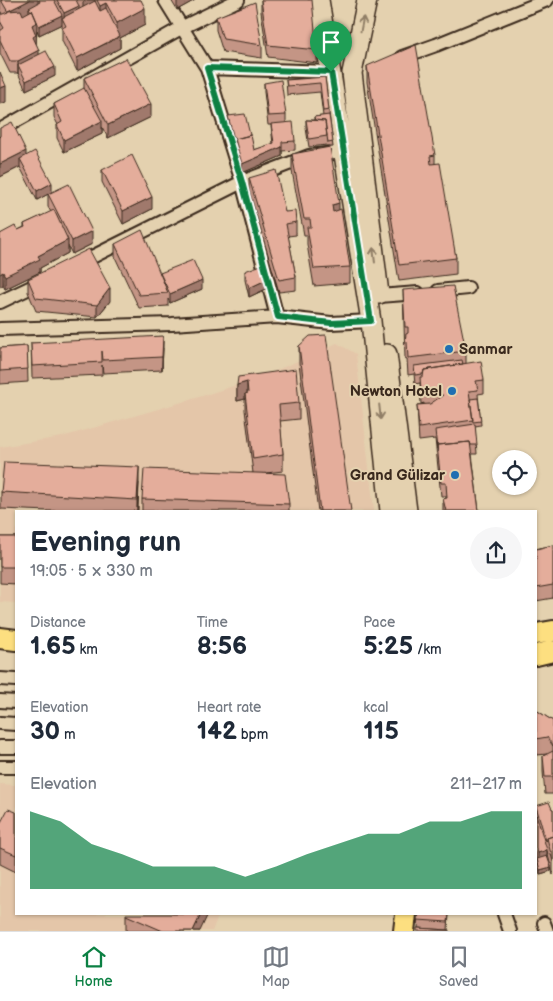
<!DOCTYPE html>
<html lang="en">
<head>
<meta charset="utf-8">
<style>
	:root { --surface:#fff; --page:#f6f6f7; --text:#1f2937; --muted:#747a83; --line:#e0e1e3; --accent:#0b8043 }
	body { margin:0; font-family:"Balsamiq Sans",sans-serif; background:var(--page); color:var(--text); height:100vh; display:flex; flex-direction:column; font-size:19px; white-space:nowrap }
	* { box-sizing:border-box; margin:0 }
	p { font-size:16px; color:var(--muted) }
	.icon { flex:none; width:28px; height:28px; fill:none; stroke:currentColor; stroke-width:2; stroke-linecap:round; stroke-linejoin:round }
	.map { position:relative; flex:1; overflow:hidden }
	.drawer { position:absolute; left:15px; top:510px; width:522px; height:405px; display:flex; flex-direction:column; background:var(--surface); border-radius:0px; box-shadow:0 1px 4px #0004 }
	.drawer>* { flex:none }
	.fabs { position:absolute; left:492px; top:450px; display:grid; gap:10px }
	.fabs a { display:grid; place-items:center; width:45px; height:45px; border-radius:50%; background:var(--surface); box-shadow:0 1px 4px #0004; font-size:25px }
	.pin { position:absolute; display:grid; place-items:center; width:42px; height:42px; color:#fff; margin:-51px -21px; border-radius:50% 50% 50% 0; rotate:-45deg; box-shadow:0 0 5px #0007 }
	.pin .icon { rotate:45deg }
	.round { display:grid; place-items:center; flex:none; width:52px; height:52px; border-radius:26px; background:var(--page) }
	.summary { display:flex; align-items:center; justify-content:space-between; height:85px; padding:0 15px }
	h1 { font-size:28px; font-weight:800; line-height:38px }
	.stats { display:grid; grid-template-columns:repeat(3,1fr); gap:8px; height:85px; padding:5px 15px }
	.stats div { display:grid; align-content:center }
	.stats b { font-size:25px; font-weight:800 }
	.stats small { font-size:14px; font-weight:400 }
	.stats p { font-size:14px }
	.chart { height:140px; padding:10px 15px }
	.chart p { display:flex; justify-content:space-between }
	.chart svg { width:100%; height:90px; margin-top:5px; fill:var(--accent); opacity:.7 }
	.tab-bar { display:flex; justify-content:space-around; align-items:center; height:70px; border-top:1px solid var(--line); background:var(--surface); font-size:14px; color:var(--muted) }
	.tab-bar a { display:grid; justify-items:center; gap:2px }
	.tab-bar .on { color:var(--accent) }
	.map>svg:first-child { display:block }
</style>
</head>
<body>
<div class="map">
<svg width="553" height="931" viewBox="0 0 553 931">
	<rect width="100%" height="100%" fill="#e4d1af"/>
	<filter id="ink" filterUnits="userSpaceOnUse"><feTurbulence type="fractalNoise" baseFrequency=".02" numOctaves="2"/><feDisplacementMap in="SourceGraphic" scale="10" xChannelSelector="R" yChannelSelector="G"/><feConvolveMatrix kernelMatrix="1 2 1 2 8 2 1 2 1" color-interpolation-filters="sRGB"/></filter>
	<g filter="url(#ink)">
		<path fill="#e4c6a9" d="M 337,343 L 356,354 L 374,511 L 16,511 L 16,603 L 0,602 L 0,447 L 62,437 L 196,398 L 264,376 Z
			M 0,784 L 16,785 L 16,914 L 219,914 L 212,931 L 0,931 Z"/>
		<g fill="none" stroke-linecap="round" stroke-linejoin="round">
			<defs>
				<path id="minor" d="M 165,0 L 207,68 L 242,182 L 277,317
					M 402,57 L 436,45 L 547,0
					M 207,68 L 331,72
					M 0,130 L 181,28 L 238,0
					M 78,264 L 242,182 L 309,156 L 343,152
					M 438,291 L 468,288
					M 379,296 L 418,293
					M 0,302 L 42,282
					M 0,329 L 172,324 L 277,317 L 331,323 L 371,321
					M 0,679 L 16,680
					M 0,701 L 16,702
					M 0,723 L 16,724
					M 0,747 L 16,747
					M 0,767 L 16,767
					M 504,914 L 510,931
					M 544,923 L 547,931"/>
				<path id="secondary" d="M 319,0 L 371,321 L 390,511
					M 367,0 L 352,73 L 379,294
					M 387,354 L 407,511"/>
				<path id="primary" d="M 536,634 L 553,631
					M 0,638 L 16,640
					M 536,655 L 553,651
					M 404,931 L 406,914"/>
			</defs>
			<use href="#minor" stroke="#3b2a1e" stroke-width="16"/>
			<use href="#secondary" stroke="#3b2a1e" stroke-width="22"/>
			<use href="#primary" stroke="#3b2a1e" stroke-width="24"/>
			<use href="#minor" stroke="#e4d1af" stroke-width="12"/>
			<use href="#secondary" stroke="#e4d1af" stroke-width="19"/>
			<use href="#primary" stroke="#fddf80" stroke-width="20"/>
		</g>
		<path fill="#c49585" stroke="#3b2a1e" d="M 0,0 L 141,0 L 145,25 L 120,38 L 120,48 L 77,71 L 62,41 L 62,24 L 39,35 L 37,30 L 36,43 L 39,55 L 55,76 L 26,90 L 18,73 L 10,73 L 0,53 L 0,15 L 2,14 L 0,10 Z
			M 171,0 L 195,0 L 177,10 Z
			M 261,0 L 317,50 L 317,63 L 268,57 L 261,12 Z
			M 216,17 L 262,45 L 262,58 L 223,52 L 216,30 Z
			M 367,66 L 435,155 L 435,163 L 456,258 L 456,274 L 399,281 L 367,82 Z
			M 325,77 L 333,147 L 328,147 L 327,145 L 309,147 L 306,128 L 306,120 L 314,120 L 314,117 L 323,116 L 320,92 L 287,95 L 286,80 Z
			M 84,78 L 151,117 L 108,138 L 102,127 L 102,134 L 64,152 L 57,138 L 57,125 L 58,125 L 54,117 L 54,104 L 84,89 Z
			M 264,83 L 286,115 L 286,122 L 295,141 L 295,150 L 282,151 L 282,156 L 242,173 L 228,121 L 228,116 L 250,135 L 254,150 L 273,144 L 271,125 L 268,125 L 264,92 Z
			M 0,128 L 26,156 L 52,192 L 37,200 L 20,167 L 0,177 Z
			M 292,154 L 339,210 L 350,267 L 350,283 L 314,286 L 307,244 L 307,235 L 304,235 L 292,171 Z
			M 102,170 L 152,209 L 123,224 L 102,182 Z
			M 249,178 L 296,222 L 296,235 L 288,236 L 296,277 L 296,290 L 279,292 L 249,190 Z
			M 48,194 L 92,244 L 72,254 L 68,246 L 68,253 L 40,268 L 40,272 L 5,289 L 3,285 L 0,234 L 18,230 L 24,227 L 24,224 L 51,212 L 48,207 Z
			M 115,244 L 160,273 L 202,289 L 170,303 L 168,299 L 168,306 L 139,308 L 115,257 Z
			M 245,271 L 266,289 L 249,297 L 245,280 Z
			M 28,279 L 110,301 L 97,317 L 36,311 L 28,292 Z
			M 403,290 L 466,351 L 466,364 L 484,380 L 484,393 L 478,394 L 481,425 L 475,426 L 477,454 L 472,454 L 479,511 L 443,511 L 443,499 L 446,498 L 446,496 L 441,496 L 435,439 L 419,441 L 417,405 L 424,404 L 424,403 L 421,404 L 420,383 L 415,384 L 414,374 L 408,375 L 407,359 L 405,358 Z
			M 31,343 L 163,348 L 162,370 L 103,373 L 102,365 L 102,375 L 32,378 Z
			M 27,346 L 28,382 L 0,384 L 0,348 Z
			M 299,346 L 351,511 L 318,511 L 299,363 Z
			M 237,385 L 299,403 L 299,419 L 280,421 L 283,454 L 283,471 L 266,473 L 289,504 L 289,511 L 142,511 L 142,499 L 253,473 L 245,410 L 245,399 L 237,401 Z
			M 139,483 L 138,511 L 49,511 L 1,509 L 1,492 Z
			M 0,537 L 16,537 L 16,584 L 0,583 Z
			M 553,545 L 553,598 L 536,601 L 536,549 Z
			M 536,710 L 553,721 L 553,794 L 545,794 L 543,772 L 543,756 L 547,754 L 536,755 Z
			M 536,806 L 552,809 L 553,809 L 553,875 L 547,851 L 547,856 L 551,871 L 540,874 L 537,863 L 536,857 Z
			M 16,812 L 16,872 L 0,864 L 0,824 Z
			M 419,914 L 449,914 L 448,930 L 418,928 Z
			M 126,915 L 200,931 L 126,931 Z"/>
		<path fill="#a0796c" stroke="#3b2a1e" d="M 30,0 L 38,0 L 38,9 L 29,8 L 29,13 L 8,23 L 8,11 Z
			M 87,0 L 95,0 L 95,13 L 83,19 L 83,2 Z
			M 177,0 L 195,0 L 177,10 Z
			M 106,3 L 106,19 L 100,23 L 100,6 Z
			M 79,6 L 79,15 L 64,22 L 64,13 Z
			M 145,8 L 145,25 L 120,38 L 120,48 L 77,71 L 77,58 L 117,38 L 117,23 Z
			M 62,15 L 62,24 L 39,35 L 39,26 Z
			M 37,22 L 36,48 L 33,50 L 32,25 Z
			M 39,50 L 39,63 L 18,65 L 18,74 L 18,61 Z
			M 55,67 L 55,76 L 26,90 L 26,81 Z
			M 6,86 L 6,102 L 0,104 L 0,88 Z
			M 151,104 L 151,117 L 108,138 L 108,125 Z
			M 102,121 L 102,134 L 64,152 L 64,140 Z
			M 282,147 L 282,156 L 242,173 L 242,164 Z
			M 26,151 L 26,164 L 20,159 L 20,167 L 0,177 L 0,164 Z
			M 52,183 L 52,192 L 37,200 L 37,191 Z
			M 152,197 L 152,209 L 123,224 L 123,211 Z
			M 339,203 L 339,220 L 332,221 L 332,205 Z
			M 92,231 L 92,244 L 72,254 L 72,241 Z
			M 68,240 L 68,253 L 40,268 L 40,272 L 5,289 L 5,276 L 38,256 Z
			M 3,272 L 3,285 L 0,287 L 0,274 Z
			M 202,280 L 202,289 L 170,303 L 170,294 Z
			M 266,280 L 266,289 L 249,297 L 249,288 Z
			M 110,288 L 110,301 L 97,317 L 97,305 Z
			M 163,336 L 163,348 L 162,370 L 162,357 Z
			M 247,382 L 247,399 L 245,394 L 245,399 L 237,401 L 237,385 Z
			M 139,467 L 139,483 L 137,511 L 137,500 Z
			M 547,850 L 547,859 L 538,860 L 538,853 Z
			M 551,867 L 551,871 L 540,874 L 540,870 Z
			M 201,914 L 208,914 L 200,931 L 193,931 Z"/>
		<path fill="#e4ad9b" stroke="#3b2a1e" d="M 1,0 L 30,0 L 8,11 L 21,10 L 23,15 L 32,10 L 37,22 L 32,25 L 36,35 L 33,37 L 39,50 L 18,61 L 10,61 L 0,40 L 0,31 L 4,28 L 0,21 L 0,15 L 8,12 Z
			M 39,0 L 54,0 L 62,15 L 39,26 L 32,10 L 31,11 L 29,8 L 40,2 Z
			M 57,0 L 76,0 L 79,6 L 64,13 Z
			M 97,0 L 141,0 L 145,8 L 117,23 L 106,3 L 100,6 Z
			M 261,0 L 312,0 L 317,50 L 268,45 Z
			M 95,1 L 100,11 L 106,8 L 120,36 L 77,58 L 62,28 L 66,26 L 62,18 Z
			M 255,2 L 262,45 L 223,39 L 216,17 Z
			M 416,45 L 435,155 L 430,156 L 431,164 L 440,163 L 456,258 L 399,265 L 367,66 Z
			M 46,51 L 55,67 L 26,81 L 18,65 Z
			M 126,58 L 151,104 L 108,125 L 84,78 Z
			M 0,72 L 6,86 L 0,88 Z
			M 325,77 L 329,110 L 323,111 L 320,83 L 287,86 L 286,80 Z
			M 281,80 L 286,115 L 268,116 L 264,83 Z
			M 84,88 L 102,121 L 64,140 L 57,125 L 62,122 L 54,104 Z
			M 245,114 L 250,135 L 235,139 L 235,143 L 228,116 Z
			M 329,115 L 333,142 L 328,143 L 325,121 L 315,120 L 314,117 Z
			M 306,120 L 325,121 L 327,136 L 309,139 Z
			M 12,122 L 26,151 L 0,164 L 0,128 Z
			M 293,122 L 295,141 L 282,142 L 282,147 L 242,164 L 235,139 L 251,135 L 254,150 L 274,143 L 271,124 Z
			M 330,147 L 339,203 L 332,205 L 333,212 L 341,209 L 350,267 L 314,269 L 307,227 L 311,227 L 310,219 L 304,219 L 292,154 Z
			M 35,151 L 52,183 L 37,191 L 20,159 Z
			M 132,155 L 152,197 L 123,211 L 102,170 Z
			M 276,170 L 285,212 L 295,211 L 296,222 L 286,224 L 296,277 L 279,280 L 249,178 Z
			M 69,184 L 92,231 L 72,241 L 48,194 Z
			M 54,210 L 68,240 L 38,256 L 40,259 L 5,276 L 3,272 L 0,274 L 0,234 L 15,226 L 18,230 L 25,227 L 24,224 Z
			M 142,230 L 168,293 L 139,295 L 115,244 Z
			M 89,249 L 110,288 L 97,305 L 36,298 L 28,279 Z
			M 193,260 L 202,280 L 170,294 L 160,273 Z
			M 261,265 L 266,280 L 249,288 L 245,271 Z
			M 453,286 L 466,351 L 408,358 L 407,342 L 405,342 L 406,334 L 408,333 L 408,327 L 405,327 L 403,290 Z
			M 326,335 L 351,511 L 320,511 L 299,346 L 310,336 Z
			M 163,336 L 162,357 L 103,360 L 102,351 L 102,362 L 32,366 L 31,343 Z
			M 27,346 L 28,369 L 0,371 L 0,348 Z
			M 462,360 L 463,364 L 424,370 L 423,374 L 415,375 L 414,366 Z
			M 481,361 L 484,380 L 476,381 L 478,390 L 469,391 L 473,420 L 419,428 L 417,405 L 430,404 L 443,395 L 425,396 L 424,391 L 421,391 L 420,377 L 423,377 L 424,370 Z
			M 296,369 L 299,403 L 279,405 L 283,454 L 253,459 L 245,394 L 248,393 L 247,382 L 237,385 L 238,377 Z
			M 478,398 L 481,421 L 473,422 L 470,399 Z
			M 475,424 L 477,445 L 471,445 L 470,442 L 437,445 L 437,449 L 435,430 Z
			M 470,442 L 479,511 L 446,511 L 443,499 L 447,498 L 446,483 L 441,483 L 437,445 Z
			M 4,462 L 139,467 L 137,500 L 1,492 Z
			M 144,469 L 285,474 L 289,504 L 142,499 Z
			M 0,537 L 16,537 L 16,567 L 0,567 Z
			M 553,545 L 553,585 L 536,588 L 536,549 Z
			M 536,710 L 553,721 L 553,746 L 547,737 L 536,739 Z
			M 553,751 L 553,777 L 545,777 L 543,756 Z
			M 549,802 L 552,809 L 553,809 L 553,836 L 547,838 L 547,840 L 546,841 L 536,806 Z
			M 8,809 L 16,812 L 16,855 L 0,848 L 0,824 Z
			M 536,814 L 547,850 L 538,853 L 536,848 Z
			M 553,836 L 553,862 L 547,838 Z
			M 547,856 L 551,867 L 540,870 L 537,859 Z
			M 126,914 L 201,914 L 193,931 L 163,931 L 126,915 Z
			M 419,914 L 449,914 L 448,922 L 418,920 Z
			M 417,928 L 449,930 L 449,931 L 417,931 Z"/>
		<defs><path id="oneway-shaft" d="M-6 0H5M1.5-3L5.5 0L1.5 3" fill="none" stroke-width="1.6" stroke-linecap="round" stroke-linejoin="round" transform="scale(1.25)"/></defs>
		<g stroke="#907e66">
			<use href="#oneway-shaft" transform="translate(362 24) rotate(-79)"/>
			<use href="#oneway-shaft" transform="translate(374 255) rotate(-97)"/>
			<use href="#oneway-shaft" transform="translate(380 412) rotate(84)"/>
		</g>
	</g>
	<g fill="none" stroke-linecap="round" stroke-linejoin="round" filter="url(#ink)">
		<defs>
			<path id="route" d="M 207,68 L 331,72 L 371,321 L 331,323 L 278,317 L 242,182 Z"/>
		</defs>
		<use href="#route" stroke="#fff" stroke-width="10"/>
		<use href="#route" stroke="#0b8043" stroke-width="6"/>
	</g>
	<g fill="#1f6fb2" stroke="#e4d1af" stroke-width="2">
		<circle cx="449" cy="349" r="5"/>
		<circle cx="452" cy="391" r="5"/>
		<circle cx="455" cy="475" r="5"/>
	</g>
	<g text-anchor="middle" stroke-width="4" stroke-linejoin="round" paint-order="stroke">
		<g font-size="15" font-weight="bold" fill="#3b2a1e" stroke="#e4d1af" text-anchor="end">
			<text x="459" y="354" text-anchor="start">Sanmar</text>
			<text x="442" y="396">Newton Hotel</text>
			<text x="445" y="480">Grand Gülizar</text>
		</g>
	</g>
</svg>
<div class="fabs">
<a><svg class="icon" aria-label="locate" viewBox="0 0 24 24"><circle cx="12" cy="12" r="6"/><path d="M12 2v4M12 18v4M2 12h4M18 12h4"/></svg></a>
</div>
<div class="pin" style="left:331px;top:72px;background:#1e9e55"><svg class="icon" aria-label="arrive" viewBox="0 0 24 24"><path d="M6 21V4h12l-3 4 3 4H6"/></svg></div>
<section class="drawer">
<div class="summary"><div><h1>Evening run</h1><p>19:05 · 5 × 330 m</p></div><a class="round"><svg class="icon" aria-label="share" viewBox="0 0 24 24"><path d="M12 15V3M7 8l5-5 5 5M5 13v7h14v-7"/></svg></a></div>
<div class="stats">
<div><p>Distance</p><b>1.65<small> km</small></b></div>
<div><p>Time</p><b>8:56</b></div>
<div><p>Pace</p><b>5:25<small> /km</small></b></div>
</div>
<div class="stats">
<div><p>Elevation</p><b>30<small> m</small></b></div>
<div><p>Heart rate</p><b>142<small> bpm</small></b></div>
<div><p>kcal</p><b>115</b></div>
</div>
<div class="chart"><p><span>Elevation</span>211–217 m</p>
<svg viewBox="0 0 160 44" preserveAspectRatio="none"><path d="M0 44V6L10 11L20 22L30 27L40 33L50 33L60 33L70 38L80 33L90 27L100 22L110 17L120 17L130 11L140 11L150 6L160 6V44z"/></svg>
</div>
</section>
</div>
<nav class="tab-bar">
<a class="on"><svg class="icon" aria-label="home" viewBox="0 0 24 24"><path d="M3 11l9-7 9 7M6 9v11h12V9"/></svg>Home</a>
<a><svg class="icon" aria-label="map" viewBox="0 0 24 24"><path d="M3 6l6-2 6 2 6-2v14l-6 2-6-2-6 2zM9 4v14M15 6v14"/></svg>Map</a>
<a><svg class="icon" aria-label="saved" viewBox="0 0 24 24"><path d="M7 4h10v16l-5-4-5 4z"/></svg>Saved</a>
</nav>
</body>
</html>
